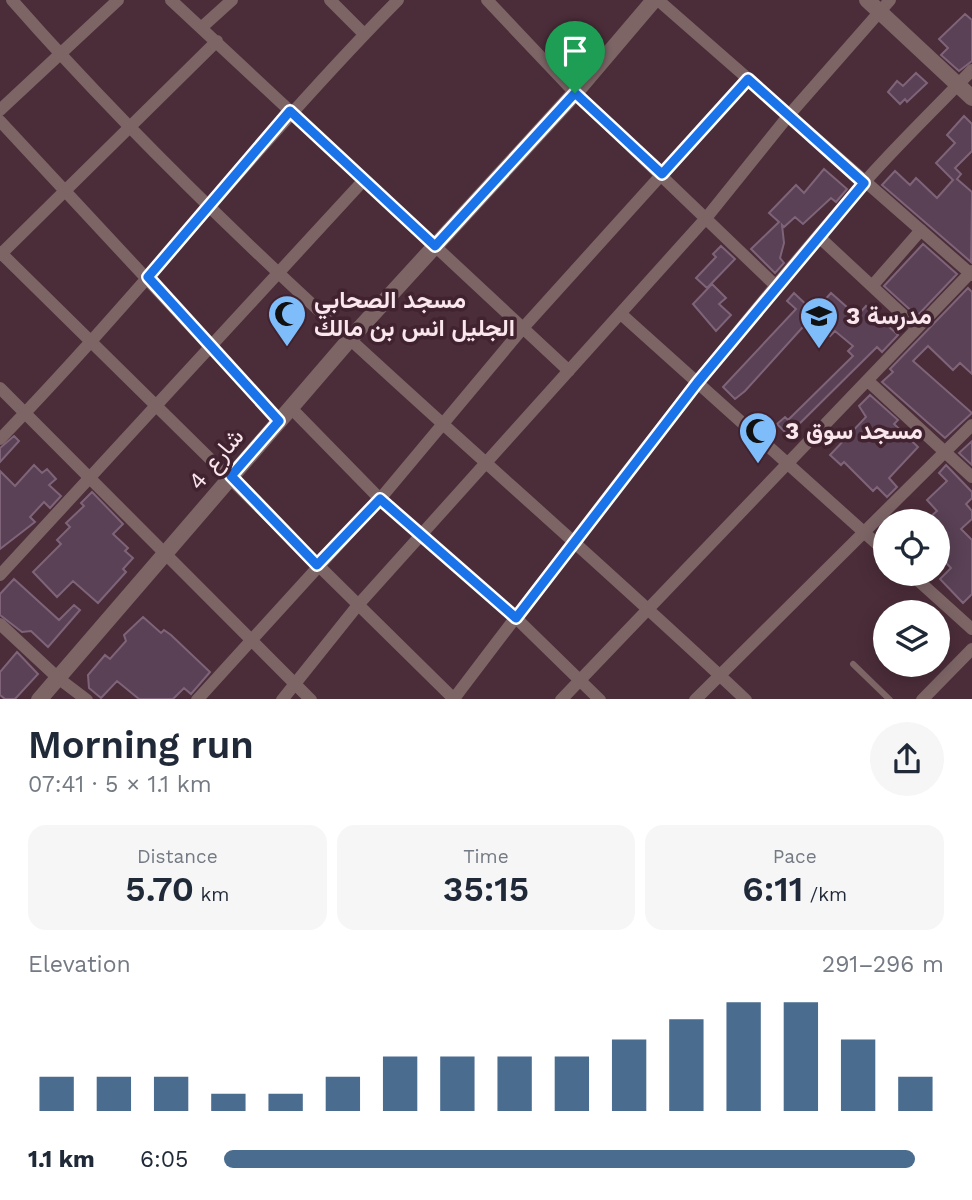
<!DOCTYPE html>
<html lang="en">
<head>
<meta charset="utf-8">
<style>
	:root { --surface:#fff; --page:#f6f6f7; --text:#1f2937; --muted:#747a83; --accent:#4a6c8f }
	body { margin:0; font-family:"Work Sans",Vazirmatn,sans-serif; background:var(--page); color:var(--text); height:100vh; display:flex; flex-direction:column; font-size:26px; white-space:nowrap }
	* { box-sizing:border-box; margin:0 }
	p { font-size:23px; color:var(--muted) }
	.icon { flex:none; width:38px; height:38px; fill:none; stroke:currentColor; stroke-width:2; stroke-linecap:round; stroke-linejoin:round }
	.map { position:relative; height:699px; overflow:hidden }
	.sheet { display:flex; flex-direction:column; background:var(--surface); flex:1 }
	.sheet>* { flex:none }
	.controls { position:absolute; left:873px; top:509px; display:grid; gap:14px }
	.controls a { display:grid; place-items:center; width:77px; height:77px; border-radius:50%; background:var(--surface); box-shadow:0 4px 18px #0003; font-size:35px }
	.pin { position:absolute; display:grid; place-items:center; width:60px; height:60px; color:#fff; margin:-72px -30px; border-radius:50% 50% 50% 0; rotate:-45deg; box-shadow:0 0 7px #0007 }
	.pin .icon { rotate:45deg }
	.round { display:grid; place-items:center; flex:none; width:74px; height:74px; border-radius:37px; background:var(--page) }
	.overview { display:flex; align-items:center; justify-content:space-between; height:119px; padding:0 28px }
	h1 { font-size:38px; font-weight:600; line-height:52px }
	.figures { display:grid; grid-template-columns:repeat(3,1fr); gap:10px; height:119px; padding:7px 28px }
	.figures div { display:grid; align-content:center; border-radius:18px; background:var(--page); text-align:center }
	.figures b { font-size:35px; font-weight:600 }
	.figures small { font-size:19px; font-weight:400 }
	.figures p { font-size:19px }
	.chart { height:196px; padding:14px 28px }
	.chart p { display:flex; justify-content:space-between }
	.chart svg { width:100%; height:126px; margin-top:7px; stroke:var(--accent); stroke-width:6 }
	ul { padding:0 28px; list-style:none; font-size:23px }
	li { display:grid; grid-template-columns:112px 84px 1fr; align-items:center; height:52px }
	li i { height:18px; border-radius:9px; background:var(--accent) }
	.map>svg:first-child { display:block }
</style>
</head>
<body>
<div class="map">
<svg width="972" height="700" viewBox="0 0 972 700">
	<rect width="100%" height="100%" fill="#4b2d39"/>
	<path fill="#5a4155" stroke="#7f6479" stroke-width="2" d="M 965,14 L 972,20 L 972,61 L 959,71 L 941,55 L 948,48 L 939,39 Z
		M 916,73 L 927,83 L 907,102 L 905,99 L 900,104 L 888,92 L 897,81 L 903,86 Z
		M 964,116 L 972,124 L 972,151 L 955,168 L 961,174 L 957,179 L 972,192 L 971,262 L 882,185 L 895,171 L 910,185 L 916,178 L 937,198 L 953,180 L 936,163 L 955,143 L 947,135 Z
		M 824,169 L 847,189 L 836,202 L 831,198 L 803,224 L 795,217 L 784,227 L 782,225 L 784,243 L 780,258 L 784,263 L 775,273 L 751,249 L 779,222 L 769,213 L 796,185 L 804,193 Z
		M 923,244 L 957,274 L 917,316 L 884,286 Z
		M 721,246 L 735,259 L 707,288 L 696,278 L 716,257 L 713,254 Z
		M 712,284 L 726,298 L 719,304 L 731,315 L 716,331 L 693,304 Z
		M 968,288 L 972,292 L 972,374 L 960,363 L 953,370 L 928,346 L 913,361 L 972,413 L 945,438 L 882,382 L 893,372 L 890,369 Z
		M 794,293 L 814,312 L 831,293 L 857,316 L 866,306 L 898,335 L 882,352 L 877,347 L 788,435 L 777,424 L 785,417 L 788,420 L 853,356 L 848,351 L 853,346 L 835,331 L 830,336 L 811,318 L 745,391 L 735,399 L 723,387 L 796,309 L 787,301 Z
		M 870,395 L 898,420 L 894,424 L 918,447 L 889,478 L 897,487 L 887,497 L 877,487 L 873,491 L 844,462 L 841,465 L 830,455 L 866,417 L 859,406 Z
		M 14,436 L 19,441 L 0,462 L 0,448 Z
		M 972,441 L 972,465 L 959,453 Z
		M 34,465 L 42,473 L 47,469 L 56,479 L 49,485 L 61,496 L 50,508 L 44,502 L 30,517 L 35,522 L 0,549 L 0,471 L 15,486 Z
		M 946,465 L 972,492 L 972,498 L 966,504 L 972,511 L 972,519 L 961,529 L 972,540 L 972,594 L 963,603 L 940,579 L 951,568 L 938,554 L 938,522 L 930,517 L 937,511 L 927,500 L 947,481 L 939,473 Z
		M 92,492 L 123,524 L 113,534 L 128,548 L 125,551 L 133,558 L 123,569 L 126,572 L 98,603 L 73,581 L 57,597 L 33,572 L 61,544 L 57,540 L 70,527 L 66,523 L 84,506 L 81,503 Z
		M 14,579 L 59,620 L 74,605 L 80,610 L 48,647 L 31,631 L 22,632 L 0,615 L 0,594 Z
		M 143,617 L 161,633 L 164,630 L 171,635 L 210,672 L 191,694 L 184,688 L 173,699 L 139,699 L 117,681 L 101,698 L 89,688 L 88,675 L 105,655 L 110,659 L 126,641 L 124,635 Z
		M 17,652 L 38,674 L 15,699 L 5,699 L 0,695 L 0,672 Z"/>
	<g fill="none" stroke-linecap="round" stroke-linejoin="round">
		<path stroke="#7d6566" stroke-width="6" d="M 853,664 L 890,700"/>
		<path stroke="#7d6566" stroke-width="12" d="M 12,0 C 236,255 500,468 746,700
			M 171,0 L 569,371
			M 330,0 L 364,34
			M 487,0 L 575,93 L 776,286
			M 658,0 L 972,275
			M 201,28 L 232,0
			M 0,110 L 118,0
			M 0,121 L 279,421
			M 818,236 L 917,328
			M 0,252 L 455,700
			M 0,255 L 217,41
			M 873,285 L 921,230
			M 621,314 L 886,552
			M 868,381 L 972,477
			M 0,388 L 311,700
			M 291,408 L 380,499 L 516,618 L 600,700
			M 0,439 C 138,297 259,141 398,0
			M 911,574 L 972,629
			M 0,575 L 363,181
			M 0,624 L 58,678 L 87,700
			M 197,700 L 380,499 L 523,328 L 748,79
			M 282,700 L 358,605 L 707,217 L 789,115 L 890,0
			M 453,700 C 586,525 717,349 862,185 C 897,145 936,108 972,70
			M 561,700 L 972,271
			M 695,700 L 972,425
			M 922,700 L 972,649"/>
		<path stroke="#7d6566" stroke-width="16" d="M 867,0 L 972,98
			M 39,700 L 350,339 L 575,93 L 654,0"/>
	</g>
	<g fill="none" stroke-linecap="round" stroke-linejoin="round">
		<defs>
			<path id="route" d="M 748,79 L 864,183 L 697,383 L 516,618 L 380,499 L 317,565 L 231,476 L 279,421 L 148,277 L 290,111 L 435,246 L 575,93 L 662,174 Z"/>
		</defs>
		<use href="#route" stroke="#fff" stroke-width="14"/>
		<use href="#route" stroke="#1a73e8" stroke-width="9"/>
	</g>
	<defs>
		<symbol id="mosque-pin" viewBox="-11 -11 22 30"><path d="M0 17L-7.5 6A9.5 9.5 0 1 1 7.5 6Z" fill="#7fbdfa" stroke="#40232f"/><path d="M3.5-4.9A6 6 0 1 0 3.5 4.9A5 5 0 1 1 3.5-4.9Z" fill="#111"/></symbol>
		<symbol id="school-pin" viewBox="-11 -11 22 30"><path d="M0 17L-7.5 6A9.5 9.5 0 1 1 7.5 6Z" fill="#7fbdfa" stroke="#40232f"/><path d="M0-5L7-2L0 1L-7-2ZM-4 1L0 2.5L4 1V4Q0 6-4 4Z" fill="#111"/></symbol>
	</defs>
	<g fill-rule="evenodd">
		<use href="#mosque-pin" x="265" y="292" width="44" height="60"/>
		<use href="#school-pin" x="797" y="294" width="44" height="60"/>
		<use href="#mosque-pin" x="736" y="409" width="44" height="60"/>
	</g>
	<g text-anchor="middle" stroke-width="7" stroke-linejoin="round" paint-order="stroke">
		<g font-size="24" font-weight="bold" fill="#fae6ed" stroke="#40232f" text-anchor="start">
			<text x="314" y="308">مسجد الصحابي<tspan x="314" dy="28">الجليل انس بن مالك</tspan></text>
			<text x="846" y="324">مدرسة 3</text>
			<text x="785" y="439">مسجد سوق 3</text>
		</g>
		<g font-size="24" fill="#fae6ed" stroke="#40232f">
			<text transform="translate(216 459) rotate(-50)" y="8">شارع 4</text>
		</g>
	</g>
</svg>
<div class="controls">
<a><svg class="icon" aria-label="locate" viewBox="0 0 24 24"><circle cx="12" cy="12" r="6"/><path d="M12 2v4M12 18v4M2 12h4M18 12h4"/></svg></a>
<a><svg class="icon" aria-label="layers" viewBox="0 0 24 24"><path d="M12 4l9 5-9 5-9-5zM3 14l9 5 9-5"/></svg></a>
</div>
<div class="pin" style="left:575px;top:93px;background:#1e9e55"><svg class="icon" aria-label="arrive" viewBox="0 0 24 24"><path d="M6 21V4h12l-3 4 3 4H6"/></svg></div>
</div>
<section class="sheet">
<div class="overview"><div><h1>Morning run</h1><p>07:41 · 5 × 1.1 km</p></div><a class="round"><svg class="icon" aria-label="share" viewBox="0 0 24 24"><path d="M12 15V3M7 8l5-5 5 5M5 13v7h14v-7"/></svg></a></div>
<div class="figures">
<div><p>Distance</p><b>5.70<small> km</small></b></div>
<div><p>Time</p><b>35:15</b></div>
<div><p>Pace</p><b>6:11<small> /km</small></b></div>
</div>
<div class="chart"><p><span>Elevation</span>291–296 m</p>
<svg viewBox="0 0 160 44" preserveAspectRatio="none"><path d="M5 44V32M15 44V32M25 44V32M35 44V38M45 44V38M55 44V32M65 44V25M75 44V25M85 44V25M95 44V25M105 44V19M115 44V12M125 44V6M135 44V6M145 44V19M155 44V32"/></svg>
</div>
<ul>
<li><b>1.1 km</b>6:05<i style="width:96%"></i></li>
</ul>
</section>
</body>
</html>
